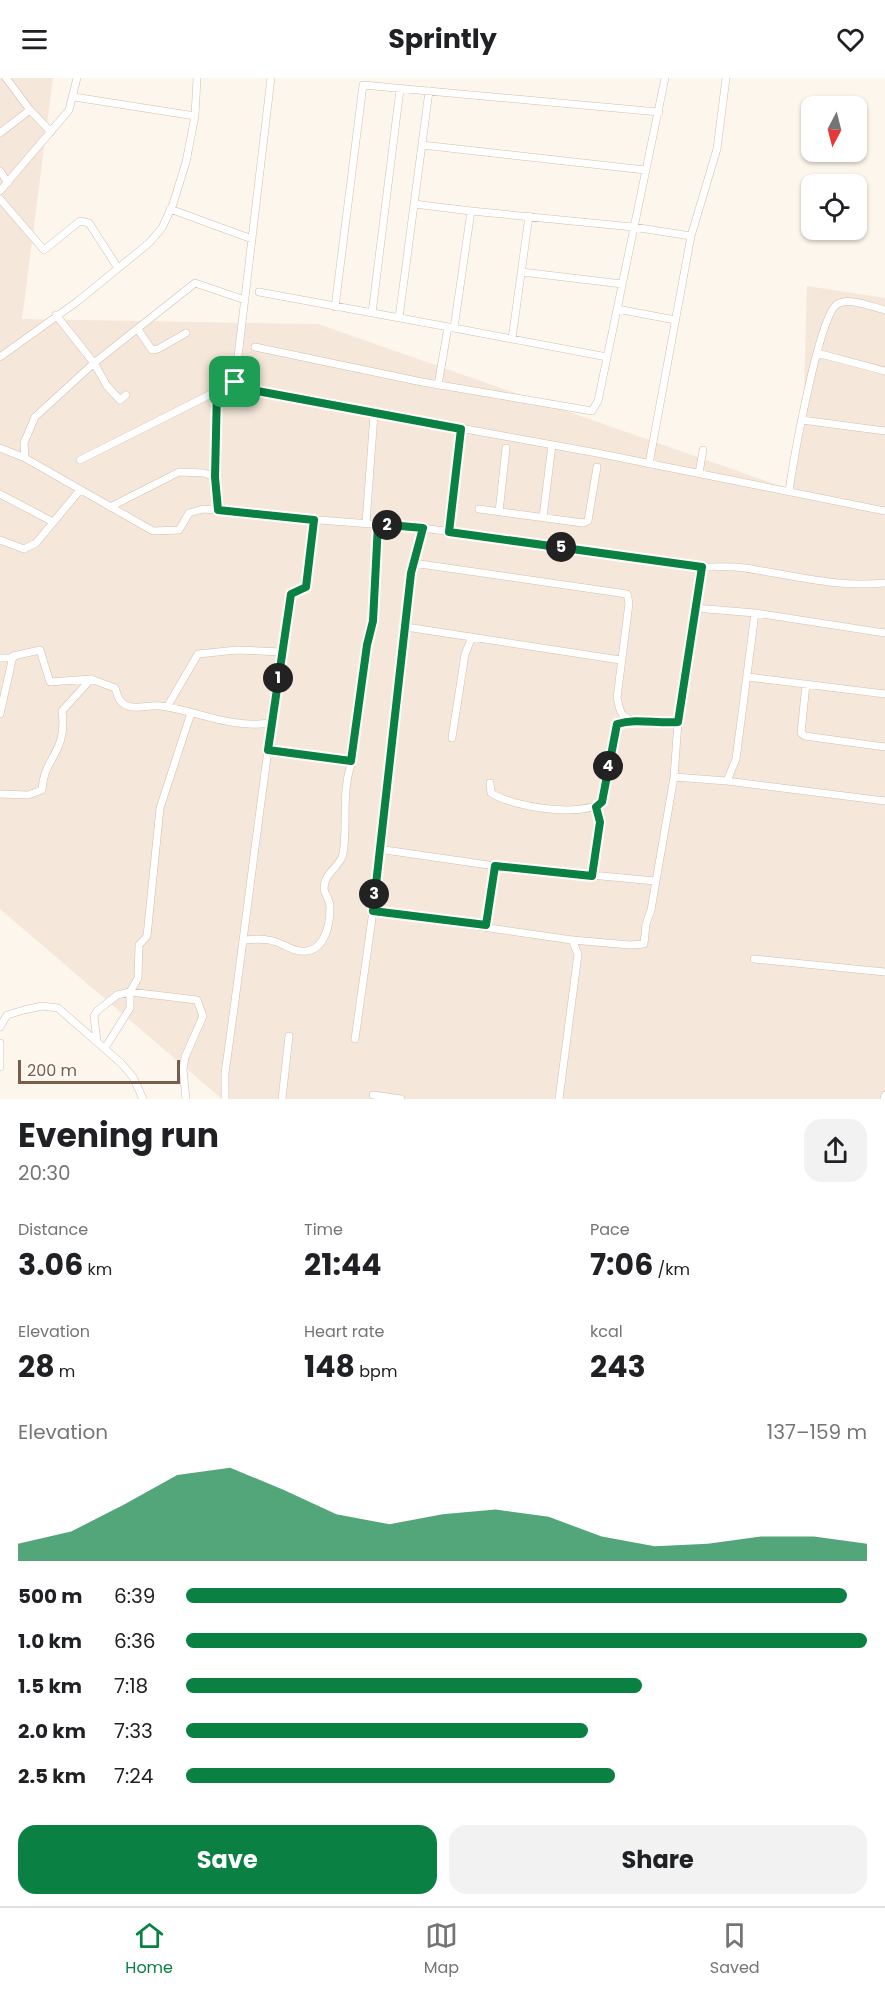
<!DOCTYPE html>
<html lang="en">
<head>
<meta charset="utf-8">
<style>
	:root { --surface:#fff; --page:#f2f2f2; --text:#202124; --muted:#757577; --line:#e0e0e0; --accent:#0b8043 }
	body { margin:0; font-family:Poppins,sans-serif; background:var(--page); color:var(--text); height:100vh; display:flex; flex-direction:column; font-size:22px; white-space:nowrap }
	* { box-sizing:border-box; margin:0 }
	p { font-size:20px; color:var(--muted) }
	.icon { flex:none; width:33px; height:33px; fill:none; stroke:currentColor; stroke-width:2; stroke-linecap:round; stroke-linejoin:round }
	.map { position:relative; height:1021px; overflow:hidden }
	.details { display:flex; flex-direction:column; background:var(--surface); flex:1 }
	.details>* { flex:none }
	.needle { width:39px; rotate:187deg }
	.tools { position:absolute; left:801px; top:18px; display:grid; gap:12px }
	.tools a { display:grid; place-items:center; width:66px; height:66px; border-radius:12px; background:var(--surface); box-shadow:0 2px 4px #0004; font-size:30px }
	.scale { position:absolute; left:18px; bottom:15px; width:162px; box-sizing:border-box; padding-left:6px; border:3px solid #7a5c4d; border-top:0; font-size:16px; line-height:21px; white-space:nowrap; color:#7a5c4d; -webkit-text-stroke:4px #fffaf3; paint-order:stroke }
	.pin { position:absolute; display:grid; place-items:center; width:51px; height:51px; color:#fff; margin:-26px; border-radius:12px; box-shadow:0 3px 9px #0006 }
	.km { position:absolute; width:30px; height:30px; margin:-15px; border-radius:50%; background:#222; color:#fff; font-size:16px; line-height:30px; text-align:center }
	.round { display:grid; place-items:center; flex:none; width:63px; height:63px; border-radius:18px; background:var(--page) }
	.overview { display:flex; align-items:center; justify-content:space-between; height:102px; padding:0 18px }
	h1 { font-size:33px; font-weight:700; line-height:45px }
	.metrics { display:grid; grid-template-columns:repeat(3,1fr); gap:9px; height:102px; padding:6px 18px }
	.metrics div { display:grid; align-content:center }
	.metrics b { font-size:30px; font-weight:700 }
	.metrics small { font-size:16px; font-weight:400 }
	.metrics p { font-size:16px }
	.chart { height:168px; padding:12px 18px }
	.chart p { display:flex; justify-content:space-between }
	.chart svg { width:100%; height:108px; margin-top:6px; fill:var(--accent); opacity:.7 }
	.button { display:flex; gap:12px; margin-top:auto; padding:12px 18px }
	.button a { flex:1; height:69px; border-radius:18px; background:var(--accent); color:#fff; font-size:24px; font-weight:700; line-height:69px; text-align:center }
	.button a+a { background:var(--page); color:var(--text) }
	ul { padding:0 18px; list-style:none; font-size:20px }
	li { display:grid; grid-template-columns:96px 72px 1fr; align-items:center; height:45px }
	li i { height:15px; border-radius:8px; background:var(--accent) }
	header { display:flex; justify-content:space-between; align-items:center; height:78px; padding:0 18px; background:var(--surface); font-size:27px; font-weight:700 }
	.dock { display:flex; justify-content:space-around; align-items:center; height:84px; border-top:2px solid var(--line); background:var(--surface); font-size:16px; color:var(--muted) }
	.dock a { display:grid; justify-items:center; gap:3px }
	.dock .active { color:var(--accent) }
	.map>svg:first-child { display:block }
</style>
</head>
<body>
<header><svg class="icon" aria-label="menu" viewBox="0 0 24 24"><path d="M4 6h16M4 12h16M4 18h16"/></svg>Sprintly<svg class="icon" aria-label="heart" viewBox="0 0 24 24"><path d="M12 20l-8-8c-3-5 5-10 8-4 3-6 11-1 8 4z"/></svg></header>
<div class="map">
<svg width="885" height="1021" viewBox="0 0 885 1021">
	<rect width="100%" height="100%" fill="#fdf6ec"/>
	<path fill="#f5e8da" d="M 0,0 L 53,0 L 22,241 L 318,246 L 786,410 L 804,310 L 807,208 L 885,220 L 885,1021 L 222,1021 L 0,831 Z"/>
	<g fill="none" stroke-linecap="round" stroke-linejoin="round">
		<defs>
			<path id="street" d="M 6,0 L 30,32 L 51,54
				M 271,0 L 235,304 L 241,310 L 597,375 L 885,433
				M 74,19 L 195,38
				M 0,55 L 30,32
				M 422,67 L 645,92
				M 0,93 L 8,105
				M 0,113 L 69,32 L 77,0
				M 0,121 L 44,172 L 80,143 L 89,145 L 118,190
				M 414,126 L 471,133
				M 170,131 L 252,161
				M 522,194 L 622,206
				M 259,214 L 454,250
				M 335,229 L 363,7 L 659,34
				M 617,231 L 675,242
				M 372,235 L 400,11
				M 56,237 L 94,285 L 107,308 L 120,322 L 126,317
				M 399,240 L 429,13
				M 139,253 L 152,272 L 158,271 L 186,255
				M 512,261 L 529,138
				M 255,269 L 422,304 L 592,333 L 598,323 L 665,0
				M 817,275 L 885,293
				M 0,279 L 78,223 L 149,165 L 162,150 L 173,126 L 186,84 L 195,38 L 197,0
				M 607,279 L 454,250 L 471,133 L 633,149 L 691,158
				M 438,307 L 448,249
				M 217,313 L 215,399 L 218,432 L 254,437 L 423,450 L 702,489 C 716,489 731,488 745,490 C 790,497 839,510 885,505
				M 802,342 L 885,353
				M 0,370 L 25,380 L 153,453 L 179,452 L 189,435 L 203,431 L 218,432
				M 25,380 L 24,365 L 35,339 L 94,285 L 195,205 L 245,222
				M 80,382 L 235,304
				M 649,386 L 691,158 L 717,71 L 726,0
				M 699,395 L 703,372
				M 789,414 C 793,384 818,243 836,227 C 847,218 872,229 885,232
				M 0,416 L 53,444
				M 110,429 L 179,394 L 204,395 L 215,399
				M 479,431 L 583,445 L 588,443 L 597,389
				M 499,434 L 506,370
				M 543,439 L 552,367
				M 366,445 L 374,336
				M 449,454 L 461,351
				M 0,462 L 24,471 L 36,465 L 80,412
				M 413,485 L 627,516 L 629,525 L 617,620 C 619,626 619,634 624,638 C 637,648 663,645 678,644
				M 695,530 L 755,535 L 736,681 L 727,703
				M 755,535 L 885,555
				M 406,549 L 620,582
				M 0,580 L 13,580
				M 748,599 L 885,616
				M 806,606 L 801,655 L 805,658 L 885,669
				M 167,629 L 198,576 L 237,572 L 282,574
				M 0,636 L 13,578 L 40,572 L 50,604 L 91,601 L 115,610 C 118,618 119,625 128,628 C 137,632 151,626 161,628 C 198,633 231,651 270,645
				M 452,660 L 465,576 L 472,559
				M 268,672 L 351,683
				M 674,699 L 727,703 L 885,723
				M 490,705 L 491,715 C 513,729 581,740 602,724 L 617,646 L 633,642
				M 0,716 L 28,717 L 42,712 C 43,680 68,675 62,633 L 91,601
				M 378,771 L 495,788 L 655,803
				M 592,798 L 600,743 L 596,729
				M 373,833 L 411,495 L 423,450
				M 486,847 L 495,788
				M 245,862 C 255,861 266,860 276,864 C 286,867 295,875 307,873 C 326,870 330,845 330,829 C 330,822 325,817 324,811 C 324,794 341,788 343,776 C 348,746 341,717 351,687 L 367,567 L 373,543 L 378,446
				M 754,881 L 885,894
				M 0,949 L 7,937 L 24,932 L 42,928 L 58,930 L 121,985 L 133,999 L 143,1021
				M 355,961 L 373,833 L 572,862 L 630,867 L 644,866 L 646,846 L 651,832 L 674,699 L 678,644 L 702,489
				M 97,963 L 94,938 L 97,933 L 117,917 L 130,914 L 197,922 L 203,938 L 185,979 L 183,991 L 186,1021
				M 0,965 L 0,989
				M 105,970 L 130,930 L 130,914 L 138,900 L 139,867 L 147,858 L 160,730 L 191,635
				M 373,1017 L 401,1021
				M 225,1021 L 225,995 C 248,835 265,675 291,516 L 306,509 L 314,442
				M 282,1021 L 289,958
				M 559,1021 L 578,876 L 572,862
				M 884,1021 L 885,1017"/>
		</defs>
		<use href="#street" stroke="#d1beb0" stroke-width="8"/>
		<use href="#street" stroke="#fff" stroke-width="7"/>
	</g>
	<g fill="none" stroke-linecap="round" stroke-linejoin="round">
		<defs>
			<path id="route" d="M 235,304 L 241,310 L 461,351 L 449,454 L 702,489 L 678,644 C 657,646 637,640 617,646 L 602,724 L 596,729 L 600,744 L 592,798 L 495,788 L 486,847 L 373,833 L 411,495 L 423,450 L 378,446 L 373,543 L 367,567 L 351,683 L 268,672 L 291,516 L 306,509 L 314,442 L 218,432 L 215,399 L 217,313 Z"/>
		</defs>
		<use href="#route" stroke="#fff" stroke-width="12"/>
		<use href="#route" stroke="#0b8043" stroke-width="8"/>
	</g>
</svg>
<div class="tools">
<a><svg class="needle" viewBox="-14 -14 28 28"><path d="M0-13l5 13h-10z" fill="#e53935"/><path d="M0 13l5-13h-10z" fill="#757577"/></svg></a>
<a><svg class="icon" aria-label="locate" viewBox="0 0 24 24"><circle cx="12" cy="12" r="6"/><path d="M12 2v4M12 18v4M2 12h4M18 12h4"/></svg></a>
</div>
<div class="scale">200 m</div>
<div class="pin" style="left:235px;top:304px;background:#1e9e55"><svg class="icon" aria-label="arrive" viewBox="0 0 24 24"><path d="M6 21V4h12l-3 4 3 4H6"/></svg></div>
<b class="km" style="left:278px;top:600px">1</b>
<b class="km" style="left:387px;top:447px">2</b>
<b class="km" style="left:374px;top:816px">3</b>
<b class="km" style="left:608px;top:688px">4</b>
<b class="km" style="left:561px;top:469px">5</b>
</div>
<section class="details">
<div class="overview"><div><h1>Evening run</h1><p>20:30</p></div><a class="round"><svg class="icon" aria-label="share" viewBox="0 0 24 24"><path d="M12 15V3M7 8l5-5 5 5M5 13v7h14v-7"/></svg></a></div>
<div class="metrics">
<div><p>Distance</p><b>3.06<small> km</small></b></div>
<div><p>Time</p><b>21:44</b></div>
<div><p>Pace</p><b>7:06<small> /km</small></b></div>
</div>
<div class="metrics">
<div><p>Elevation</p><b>28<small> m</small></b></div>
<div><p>Heart rate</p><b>148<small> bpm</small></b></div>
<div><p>kcal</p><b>243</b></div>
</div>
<div class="chart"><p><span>Elevation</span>137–159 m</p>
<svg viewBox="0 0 160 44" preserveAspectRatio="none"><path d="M0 44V37L10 32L20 21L30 9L40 6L50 15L60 25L70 29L80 25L90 23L100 26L110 34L120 38L130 37L140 34L150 34L160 37V44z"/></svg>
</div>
<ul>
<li><b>500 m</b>6:39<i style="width:97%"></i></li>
<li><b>1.0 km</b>6:36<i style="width:100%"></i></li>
<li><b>1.5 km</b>7:18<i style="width:67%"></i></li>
<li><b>2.0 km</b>7:33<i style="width:59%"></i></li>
<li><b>2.5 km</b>7:24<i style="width:63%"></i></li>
</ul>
<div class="button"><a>Save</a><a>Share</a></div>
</section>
<nav class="dock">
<a class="active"><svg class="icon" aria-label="home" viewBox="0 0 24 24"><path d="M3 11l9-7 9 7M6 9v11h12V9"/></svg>Home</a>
<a><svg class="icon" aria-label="map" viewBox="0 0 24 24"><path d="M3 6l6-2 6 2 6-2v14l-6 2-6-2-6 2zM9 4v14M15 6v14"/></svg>Map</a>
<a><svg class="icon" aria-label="saved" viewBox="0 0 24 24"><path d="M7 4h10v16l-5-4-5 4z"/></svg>Saved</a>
</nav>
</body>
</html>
